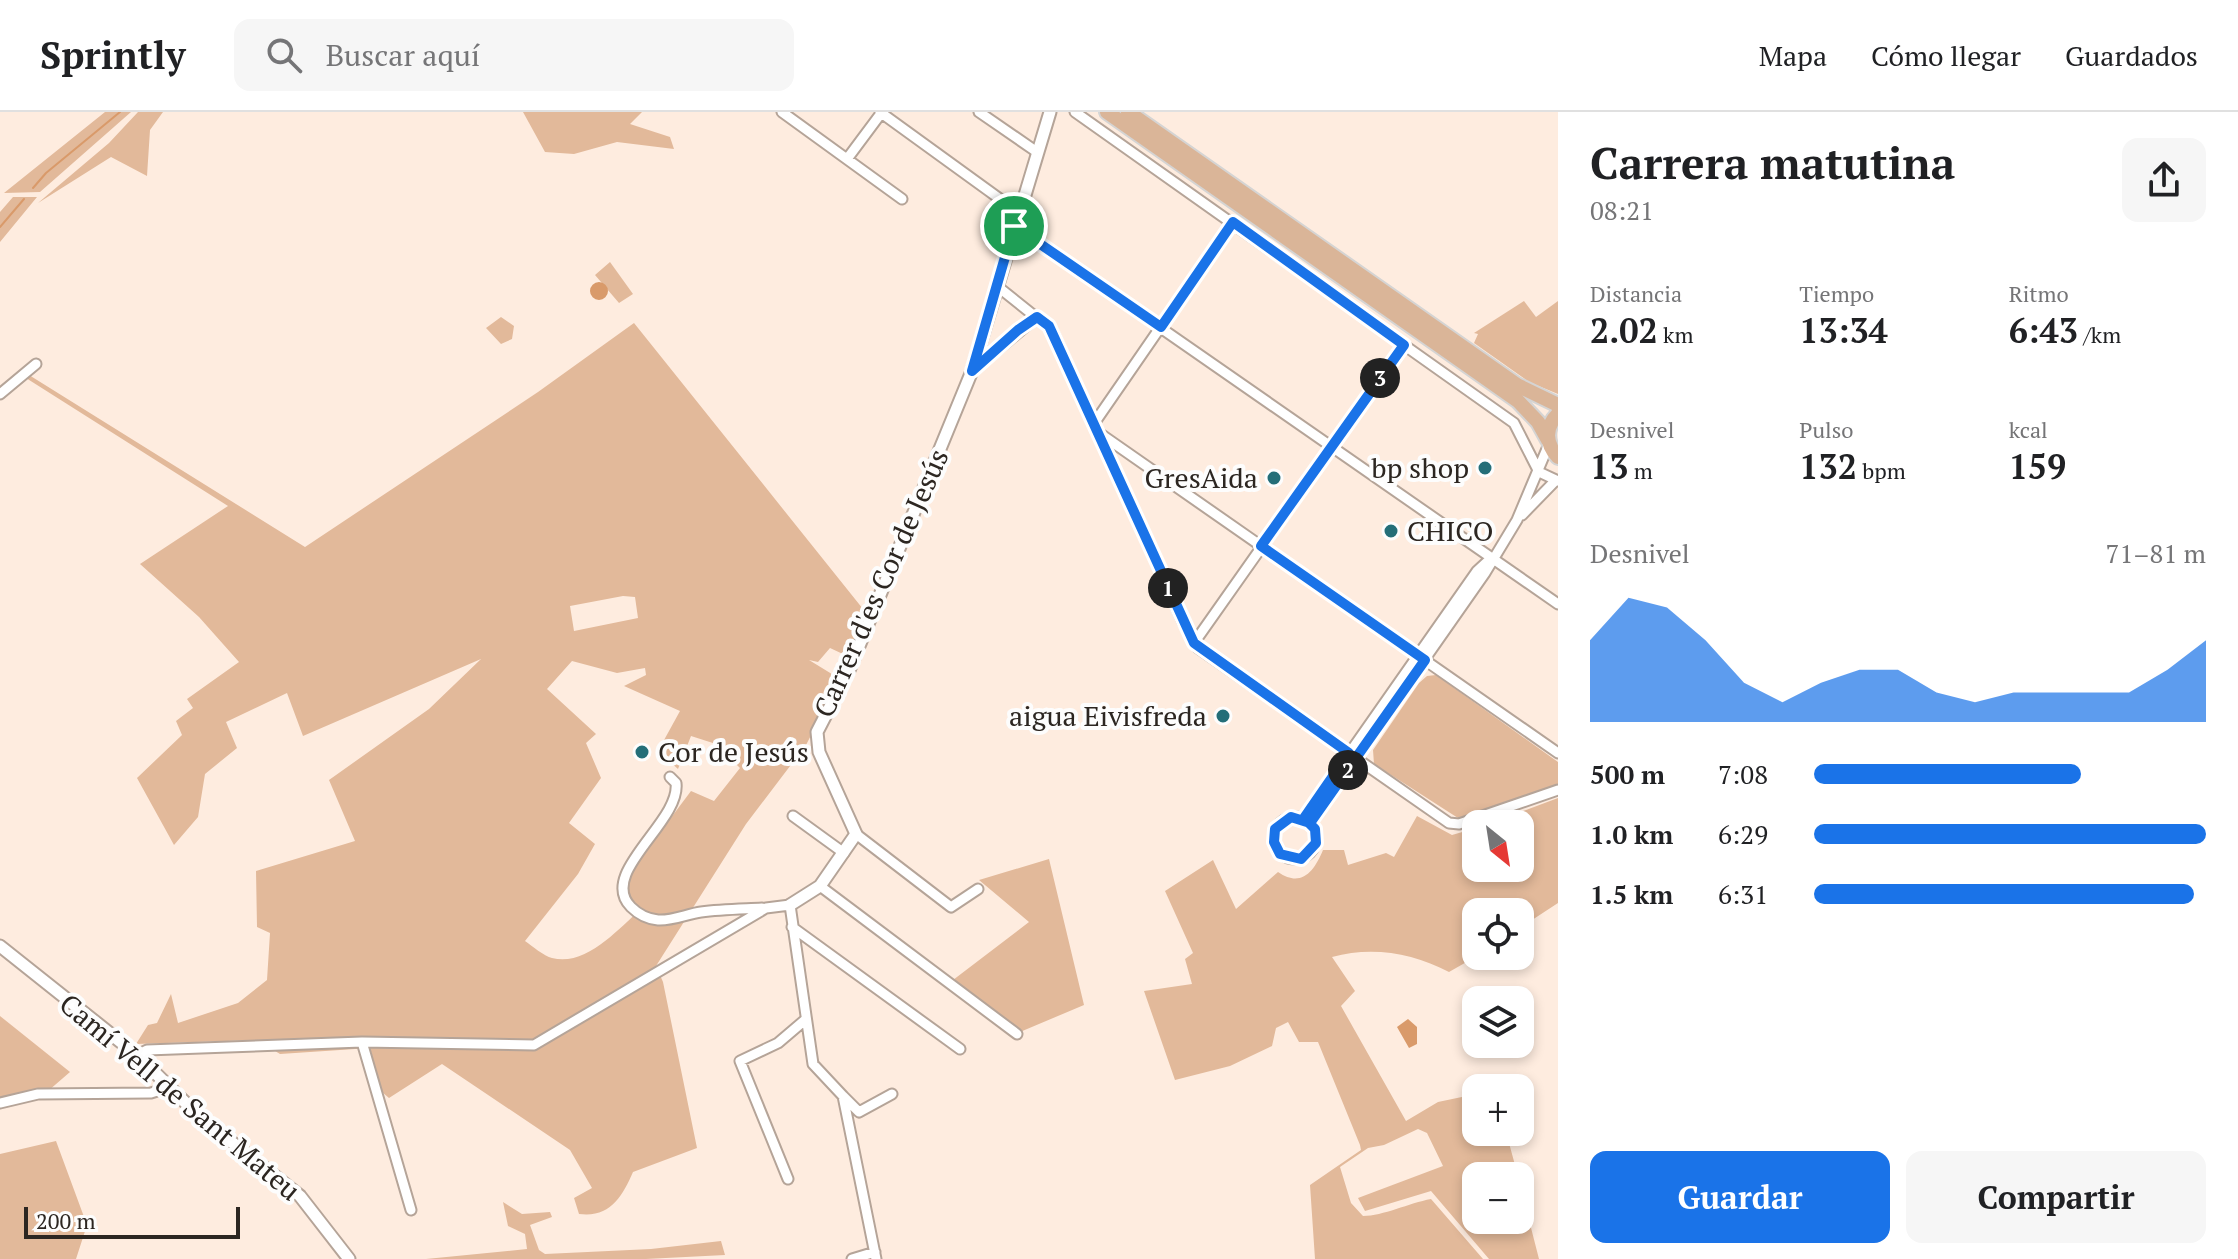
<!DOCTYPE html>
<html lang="es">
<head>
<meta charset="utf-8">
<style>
	:root { --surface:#fff; --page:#f6f6f6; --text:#202124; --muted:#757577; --line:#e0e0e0; --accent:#1a73e8 }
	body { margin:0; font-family:"PT Serif",serif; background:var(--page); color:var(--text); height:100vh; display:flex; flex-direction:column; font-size:30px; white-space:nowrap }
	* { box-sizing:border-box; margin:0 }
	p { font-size:26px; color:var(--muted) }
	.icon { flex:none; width:44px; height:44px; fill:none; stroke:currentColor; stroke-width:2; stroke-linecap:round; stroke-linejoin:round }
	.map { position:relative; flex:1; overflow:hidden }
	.details { display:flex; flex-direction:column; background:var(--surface); width:680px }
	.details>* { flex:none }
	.needle { width:52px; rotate:150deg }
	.fabs { position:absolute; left:1462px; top:698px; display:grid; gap:16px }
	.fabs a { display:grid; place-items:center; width:72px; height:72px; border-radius:16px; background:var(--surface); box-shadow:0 4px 12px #0003; font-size:40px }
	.scale { position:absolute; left:24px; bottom:20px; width:216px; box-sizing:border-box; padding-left:8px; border:4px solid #2c2621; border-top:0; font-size:22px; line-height:28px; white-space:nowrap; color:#2c2621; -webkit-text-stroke:6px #fdfdfd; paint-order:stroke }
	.pin { position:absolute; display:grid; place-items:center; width:68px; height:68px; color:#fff; margin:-34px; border:4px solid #fff; border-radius:50%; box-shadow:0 2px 8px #0007 }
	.km { position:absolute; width:40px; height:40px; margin:-20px; border-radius:50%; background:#222; color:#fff; font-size:22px; line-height:40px; text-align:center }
	.round { display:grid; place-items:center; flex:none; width:84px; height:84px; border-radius:16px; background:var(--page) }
	.overview { display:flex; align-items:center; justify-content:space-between; height:136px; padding:0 32px }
	h1 { font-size:44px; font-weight:800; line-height:60px }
	.figures { display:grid; grid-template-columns:repeat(3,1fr); gap:12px; height:136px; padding:8px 32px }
	.figures div { display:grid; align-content:center }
	.figures b { font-size:34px; font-weight:800 }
	.figures small { font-size:22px; font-weight:400 }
	.figures p { font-size:22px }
	.chart { height:224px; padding:16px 32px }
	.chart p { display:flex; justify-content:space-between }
	.chart svg { width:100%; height:144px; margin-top:8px; fill:var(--accent); opacity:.7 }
	.button { display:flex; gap:16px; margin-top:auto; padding:16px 32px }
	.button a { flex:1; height:92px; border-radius:16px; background:var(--accent); color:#fff; font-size:32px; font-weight:800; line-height:92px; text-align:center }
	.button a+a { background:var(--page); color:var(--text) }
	ul { padding:0 32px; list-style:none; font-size:26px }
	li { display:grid; grid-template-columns:128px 96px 1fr; align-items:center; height:60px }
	li i { height:20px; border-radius:10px; background:var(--accent) }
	header { display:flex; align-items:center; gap:48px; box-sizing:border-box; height:112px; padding:0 40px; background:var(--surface); border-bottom:2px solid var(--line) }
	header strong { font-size:38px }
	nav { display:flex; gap:44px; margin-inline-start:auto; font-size:28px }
	.search { width:560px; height:72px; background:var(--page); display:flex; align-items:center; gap:20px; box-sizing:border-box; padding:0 28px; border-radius:16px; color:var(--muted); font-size:30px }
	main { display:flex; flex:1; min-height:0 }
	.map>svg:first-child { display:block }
</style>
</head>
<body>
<header>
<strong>Sprintly</strong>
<div class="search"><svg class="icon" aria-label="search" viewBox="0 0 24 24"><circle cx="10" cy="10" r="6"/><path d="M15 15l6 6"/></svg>Buscar aquí</div>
<nav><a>Mapa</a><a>Cómo llegar</a><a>Guardados</a></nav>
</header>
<main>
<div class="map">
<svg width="1558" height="1147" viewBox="0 0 1558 1147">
	<rect width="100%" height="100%" fill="#feecdf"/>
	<path fill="#e2b99a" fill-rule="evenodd" d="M 105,0 L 131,0 L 40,80 L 4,81 Z
		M 138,0 L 163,0 L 150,18 L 147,64 L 111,45 L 38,91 L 109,31 Z
		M 523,0 L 642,0 L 630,12 L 670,25 L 674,37 L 617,30 L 574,42 L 545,40 Z
		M 13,85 L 37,85 L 0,130 L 0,100 Z
		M 610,150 L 633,182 L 619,191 L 595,163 Z
		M 1524,189 L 1536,205 L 1558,189 L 1558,282 L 1529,270 L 1474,231 L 1478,222 L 1474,221 Z
		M 501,205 L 514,214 L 512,227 L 501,232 L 486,216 Z
		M 634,211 L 867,502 L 853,540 L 845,543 L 830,536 L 818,550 L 809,548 L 840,567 L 806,633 L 746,712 L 656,854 L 663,870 L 697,1036 L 633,1060 C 622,1085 610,1106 579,1102 L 574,1086 L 592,1076 L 570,1038 L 442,952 L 389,986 L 382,980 L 370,936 L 280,942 L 257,928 L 136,932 L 148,913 L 157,911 L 171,882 L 178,911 L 238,891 L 267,868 L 270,821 L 257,815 L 256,759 L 355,729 L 329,668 L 429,597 L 481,547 L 303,624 L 287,581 L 226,610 L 237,636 L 205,662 L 198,705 L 174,733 L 137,666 L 182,623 L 176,609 L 193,596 L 187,587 L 239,550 L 199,505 L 140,452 L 228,394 L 26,266 L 29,263 L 305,435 L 538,280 ZM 623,484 L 635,485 L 638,506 L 574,519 L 570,494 ZM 572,549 L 617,561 L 645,556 L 646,563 L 624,574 L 680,599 L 658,639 L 678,657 L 691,624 L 716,632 L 740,656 L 714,689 L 691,679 L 631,759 C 625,776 627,785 640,798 C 618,817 586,855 552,846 C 544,844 532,834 525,829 L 578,762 L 595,732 L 569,711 L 601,666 L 586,631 L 596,622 L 547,577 Z
		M 1436,563 L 1558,650 L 1558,672 L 1458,706 L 1374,652 L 1373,638 L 1419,571 L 1427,564 Z
		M 1558,686 L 1558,791 L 1520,816 L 1520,800 L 1476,800 L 1477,844 L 1449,860 C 1413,841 1372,834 1332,845 L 1355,879 L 1341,894 L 1406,1009 L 1438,990 L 1476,982 L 1476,1020 L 1506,1020 L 1518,1064 L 1476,1064 L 1476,1108 L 1520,1108 L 1520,1073 L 1539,1147 L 1489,1147 L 1431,1079 L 1365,1099 L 1358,1086 L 1443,1054 L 1427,1021 L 1418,1017 L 1384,1033 L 1368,1036 L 1340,1055 L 1351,1091 L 1363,1104 C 1383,1104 1409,1091 1431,1087 L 1483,1147 L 1315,1147 L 1310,1073 L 1361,1038 L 1360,1033 L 1318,930 L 1299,930 L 1288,910 L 1276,916 L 1272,934 L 1230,954 L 1175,968 L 1144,879 L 1192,872 L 1185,847 L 1193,841 L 1165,779 L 1213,748 L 1236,797 L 1278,760 C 1301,776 1314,760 1323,738 L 1344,738 L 1348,753 L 1386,741 L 1394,745 L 1417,704 L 1452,723 L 1476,716 L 1476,756 L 1520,756 L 1520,712 L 1488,712 Z
		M 1049,747 L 1084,893 L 1020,920 L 953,868 L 1029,810 L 979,768 Z
		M 0,904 L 70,960 L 48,979 L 0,988 Z
		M 56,1029 L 87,1113 L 76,1147 L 0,1147 L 0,1042 Z
		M 503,1090 L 522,1102 L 550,1100 L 552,1105 L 530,1113 L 539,1138 L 545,1142 L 651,1137 L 721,1129 L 725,1143 L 646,1147 L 426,1147 L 527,1137 L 525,1122 L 508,1114 Z"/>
	<path fill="#d99a6a" d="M590 179a9 9 0 1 1 18 0a9 9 0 1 1-18 0Z
		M 1408,907 L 1417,915 L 1417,932 L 1409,936 L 1397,915 Z"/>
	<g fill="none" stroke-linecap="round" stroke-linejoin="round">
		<path stroke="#d99a6a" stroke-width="2" d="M 33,76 L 46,61 L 120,0
			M 0,115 L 24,87"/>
		<defs>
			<path id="minor" d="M 782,0 L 902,87
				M 880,0 L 1018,100
				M 979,0 L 1037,40
				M 1075,0 L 1514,311 L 1539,360 L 1558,369
				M 847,47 L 882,0
				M 1014,114 L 1558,492
				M 997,174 L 1052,218 L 1183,510 L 1198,536 L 1449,711 L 1459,712 L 1558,678
				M 972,259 L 1037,205
				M 0,282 L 36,252
				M 1095,310 L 1233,110
				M 1102,323 L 1558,641
				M 1522,403 L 1556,368
				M 1194,531 L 1404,233
				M 670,665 L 676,671 C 681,710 597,761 631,795 C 639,803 647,807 658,808 C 672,809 687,802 701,800 C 721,797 742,797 762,796
				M 793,704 L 844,741
				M1274 726a21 21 0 1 1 42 0a21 21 0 1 1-42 0Z
				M 1304,706 L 1477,459 L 1489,448
				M 1310,711 L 1485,461 L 1517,408 L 1549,332
				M 856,722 L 951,795 L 978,777
				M 820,774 L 1017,922
				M 792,815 L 960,937
				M 362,930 L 411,1098
				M 137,943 L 147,938 L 362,930 L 534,933 L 766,796 L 790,793 L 813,952 L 843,984 L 876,1147
				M 843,984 L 859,1000 L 892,982
				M 0,991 L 38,982 L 151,981 L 170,975
				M 788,1067 L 740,949 L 778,931 L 805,908
				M 852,1147 L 875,1140"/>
			<path id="tertiary" d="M 790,793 L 820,774 L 856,722 L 819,640 L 817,620 L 850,556 L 972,259 L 1050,0
				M 0,834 L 137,943 L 200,1005 L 300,1084 L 349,1147"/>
			<path id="primary" d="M 1107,0 L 1518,289 L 1538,310 L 1548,328
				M 1128,0 L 1517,273 L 1558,293
				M 1558,302 C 1545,315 1545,331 1558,345"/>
		</defs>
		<use href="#minor" stroke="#b5a498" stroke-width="13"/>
		<use href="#tertiary" stroke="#b5a498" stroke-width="15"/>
		<use href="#primary" stroke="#d5d4d3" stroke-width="18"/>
		<use href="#minor" stroke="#fff" stroke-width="9"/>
		<use href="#tertiary" stroke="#fff" stroke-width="11"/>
		<use href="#primary" stroke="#dab598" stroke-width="14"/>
	</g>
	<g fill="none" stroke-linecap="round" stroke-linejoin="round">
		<defs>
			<path id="route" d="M 1014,114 L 972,259 L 1018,218 L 1037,205 L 1049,214 L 1194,531 L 1349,641 L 1304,706 L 1315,717 L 1316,731 L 1301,747 L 1280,742 L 1274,730 L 1275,717 L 1291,705 L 1310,711 L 1425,548 L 1261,434 L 1404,233 L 1233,110 L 1161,215 L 1014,114"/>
		</defs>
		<use href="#route" stroke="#fff" stroke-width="16"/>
		<use href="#route" stroke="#1a73e8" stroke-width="10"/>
	</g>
	<g fill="#246e78" stroke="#fdfdfd" stroke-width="3">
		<circle cx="1485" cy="356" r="8"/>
		<circle cx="1274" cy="366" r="8"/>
		<circle cx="1391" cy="419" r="8"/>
		<circle cx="1223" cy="604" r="8"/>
		<circle cx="642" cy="640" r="8"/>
	</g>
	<g text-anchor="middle" stroke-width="8" stroke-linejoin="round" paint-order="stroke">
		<g font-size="28" fill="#2c2621" stroke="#fdfdfd" text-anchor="end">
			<text x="1469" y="366">bp shop</text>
			<text x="1258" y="376">GresAida</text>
			<text x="1407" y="429" text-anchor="start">CHICO</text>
			<text x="1207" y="614">aigua Eivisfreda</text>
			<text x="658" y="650" text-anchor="start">Cor de Jesús</text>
		</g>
		<g font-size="28" fill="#2c2621" stroke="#fdfdfd">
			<text transform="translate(881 471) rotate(-66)" y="10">Carrer d'es Cor de Jesús</text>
			<text transform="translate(180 985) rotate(40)" y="10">Camí Vell de Sant Mateu</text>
		</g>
	</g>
</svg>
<div class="fabs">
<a><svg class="needle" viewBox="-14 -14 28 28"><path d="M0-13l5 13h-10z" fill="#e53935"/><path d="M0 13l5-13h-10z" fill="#757577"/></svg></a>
<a><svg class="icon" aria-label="locate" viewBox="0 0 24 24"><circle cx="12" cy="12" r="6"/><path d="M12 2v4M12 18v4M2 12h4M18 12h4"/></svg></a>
<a><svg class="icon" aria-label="layers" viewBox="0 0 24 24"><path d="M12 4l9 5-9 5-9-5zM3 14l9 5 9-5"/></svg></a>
<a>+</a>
<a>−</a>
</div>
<div class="scale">200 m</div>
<div class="pin" style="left:1014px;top:114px;background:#1e9e55"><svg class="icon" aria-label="arrive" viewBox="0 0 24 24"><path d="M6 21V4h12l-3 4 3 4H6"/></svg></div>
<b class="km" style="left:1168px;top:476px">1</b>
<b class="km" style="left:1348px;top:658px">2</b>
<b class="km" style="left:1380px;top:266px">3</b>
</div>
<section class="details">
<div class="overview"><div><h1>Carrera matutina</h1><p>08:21</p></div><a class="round"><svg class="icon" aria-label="share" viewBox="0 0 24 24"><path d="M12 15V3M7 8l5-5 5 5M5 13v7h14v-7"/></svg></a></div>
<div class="figures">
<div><p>Distancia</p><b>2.02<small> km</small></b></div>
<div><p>Tiempo</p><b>13:34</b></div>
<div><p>Ritmo</p><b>6:43<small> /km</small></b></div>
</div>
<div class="figures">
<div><p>Desnivel</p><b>13<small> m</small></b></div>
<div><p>Pulso</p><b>132<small> bpm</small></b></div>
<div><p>kcal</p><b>159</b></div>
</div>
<div class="chart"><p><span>Desnivel</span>71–81 m</p>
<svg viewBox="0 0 160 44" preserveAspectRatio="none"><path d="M0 44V19L10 6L20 9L30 19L40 32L50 38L60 32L70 28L80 28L90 35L100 38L110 35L120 35L130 35L140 35L150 28L160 19V44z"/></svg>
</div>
<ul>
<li><b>500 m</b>7:08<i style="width:68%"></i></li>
<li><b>1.0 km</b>6:29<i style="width:100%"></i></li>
<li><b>1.5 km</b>6:31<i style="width:97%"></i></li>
</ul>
<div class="button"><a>Guardar</a><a>Compartir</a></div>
</section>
</main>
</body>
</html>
